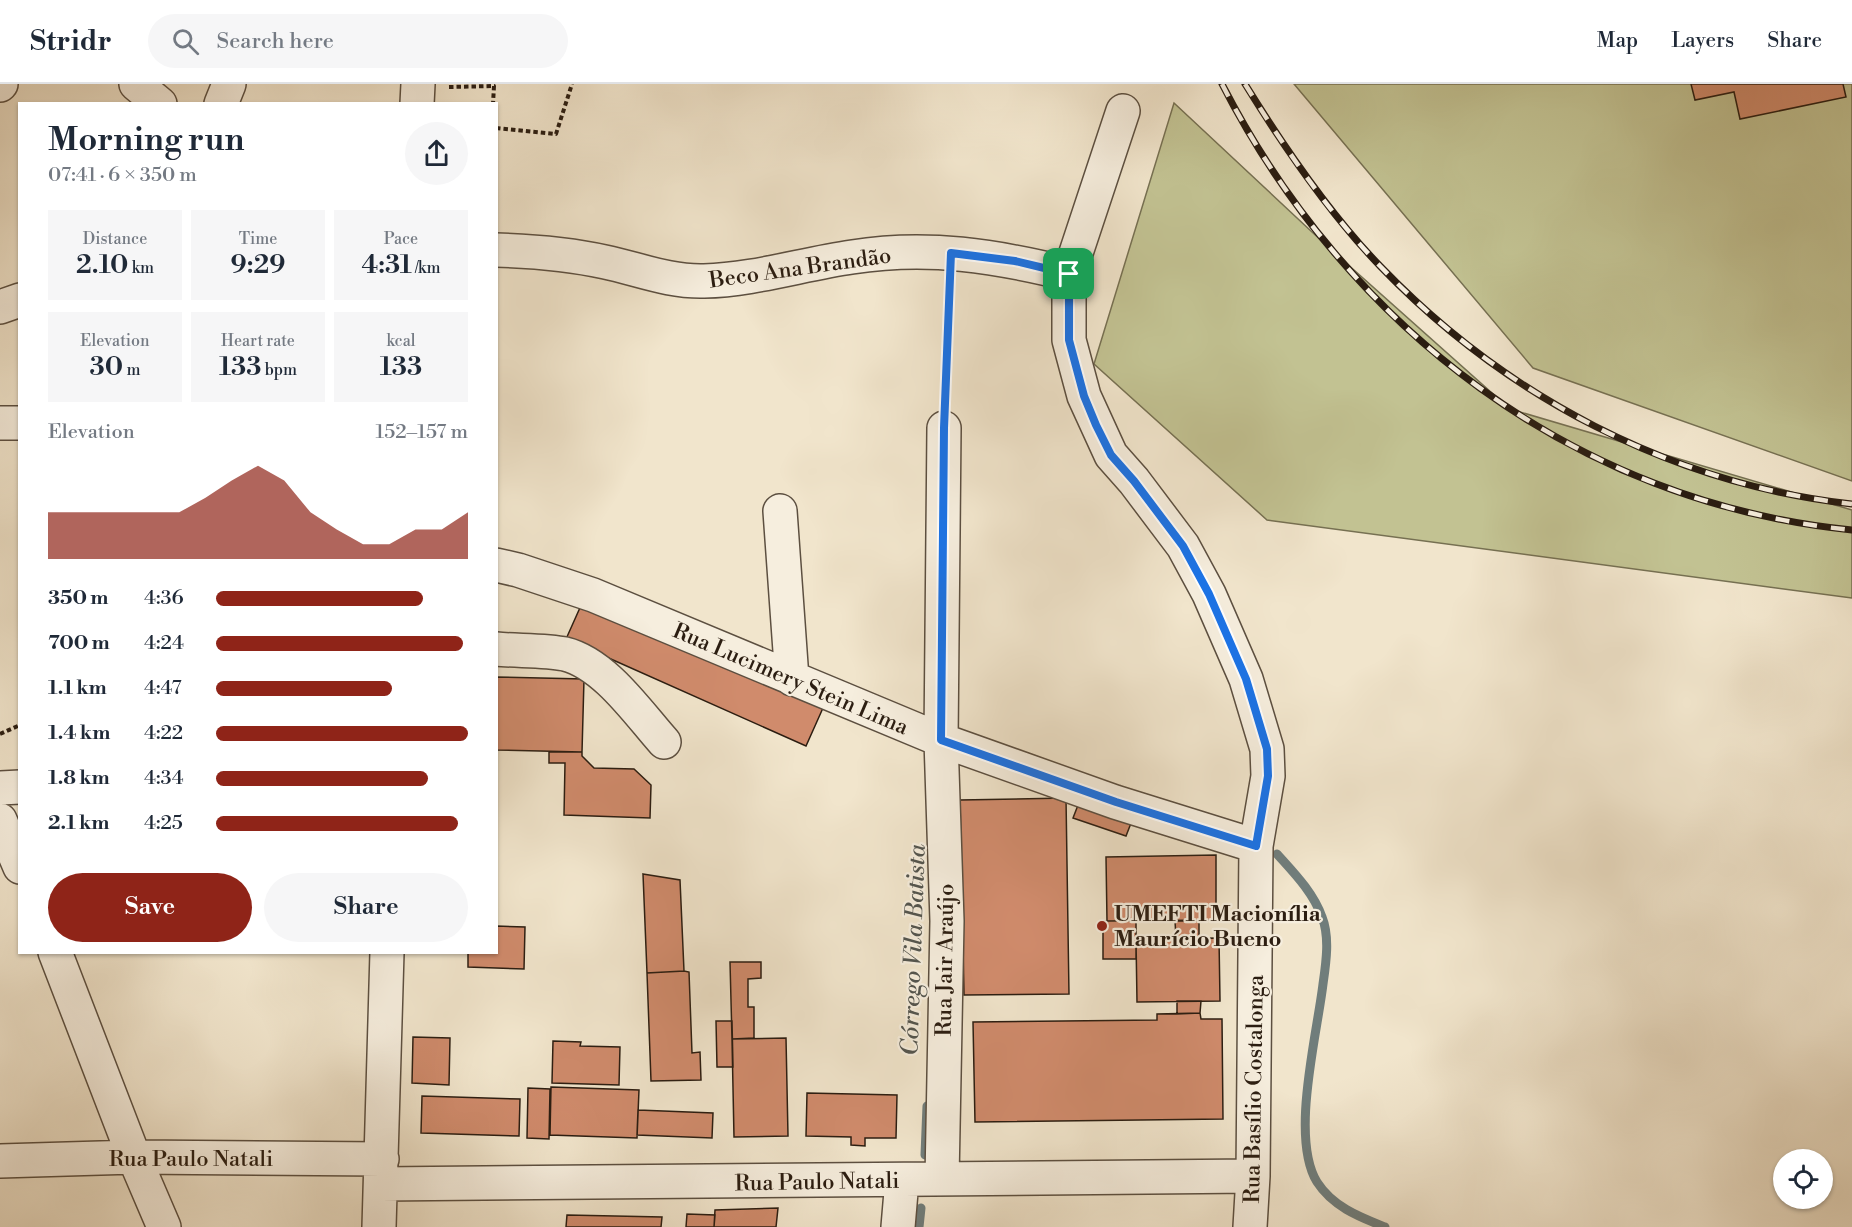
<!DOCTYPE html>
<html lang="en">
<head>
<meta charset="utf-8">
<style>
	:root { --surface:#fff; --page:#f6f6f7; --text:#1f2937; --muted:#747a83; --line:#e0e1e3; --accent:#8f2418 }
	body { margin:0; font-family:"Libre Bodoni",serif; background:var(--page); color:var(--text); height:100vh; display:flex; flex-direction:column; font-size:22px; white-space:nowrap }
	* { box-sizing:border-box; margin:0 }
	p { font-size:20px; color:var(--muted) }
	.icon { flex:none; width:33px; height:33px; fill:none; stroke:currentColor; stroke-width:2; stroke-linecap:round; stroke-linejoin:round }
	.map { position:relative; flex:1; overflow:hidden }
	.drawer { position:absolute; left:18px; top:18px; width:480px; height:852px; display:flex; flex-direction:column; background:var(--surface); border-radius:0px; box-shadow:0 2px 4px #0004 }
	.drawer>* { flex:none }
	.tools { position:absolute; left:1773px; top:1065px; display:grid; gap:12px }
	.tools a { display:grid; place-items:center; width:60px; height:60px; border-radius:50%; background:var(--surface); box-shadow:0 2px 4px #0004; font-size:30px }
	.pin { position:absolute; display:grid; place-items:center; width:51px; height:51px; color:#fff; margin:-26px; border-radius:12px; box-shadow:0 3px 9px #0006 }
	.round { display:grid; place-items:center; flex:none; width:63px; height:63px; border-radius:32px; background:var(--page) }
	.summary { display:flex; align-items:center; justify-content:space-between; height:102px; padding:0 30px }
	h1 { font-size:33px; font-weight:600; line-height:45px }
	.stats { display:grid; grid-template-columns:repeat(3,1fr); gap:9px; height:102px; padding:6px 30px }
	.stats div { display:grid; align-content:center; border-radius:0px; background:var(--page); text-align:center }
	.stats b { font-size:26px; font-weight:600 }
	.stats small { font-size:16px; font-weight:400 }
	.stats p { font-size:16px }
	.chart { height:168px; padding:12px 30px }
	.chart p { display:flex; justify-content:space-between }
	.chart svg { width:100%; height:108px; margin-top:6px; fill:var(--accent); opacity:.7 }
	.primary-button { display:flex; gap:12px; margin-top:auto; padding:12px 30px }
	.primary-button a { flex:1; height:69px; border-radius:36px; background:var(--accent); color:#fff; font-size:24px; font-weight:600; line-height:69px; text-align:center }
	.primary-button a+a { background:var(--page); color:var(--text) }
	ul { padding:0 30px; list-style:none; font-size:20px }
	li { display:grid; grid-template-columns:96px 72px 1fr; align-items:center; height:45px }
	li i { height:15px; border-radius:8px; background:var(--accent) }
	header { display:flex; align-items:center; gap:36px; box-sizing:border-box; height:84px; padding:0 30px; background:var(--surface); border-bottom:2px solid var(--line) }
	header strong { font-size:28px }
	nav { display:flex; gap:33px; margin-inline-start:auto; font-size:21px }
	.search { width:420px; height:54px; background:var(--page); display:flex; align-items:center; gap:15px; box-sizing:border-box; padding:0 21px; border-radius:33px; color:var(--muted); font-size:22px }
	.map>svg:first-child { display:block }
</style>
</head>
<body>
<header>
<strong>Stridr</strong>
<div class="search"><svg class="icon" aria-label="search" viewBox="0 0 24 24"><circle cx="10" cy="10" r="6"/><path d="M15 15l6 6"/></svg>Search here</div>
<nav><a>Map</a><a>Layers</a><a>Share</a></nav>
</header>
<div class="map">
<svg width="1852" height="1143" viewBox="0 0 1852 1143">
	<rect width="100%" height="100%" fill="#f1e5cc"/>
	<filter id="stains"><feTurbulence type="fractalNoise" baseFrequency=".00333" numOctaves="4"/><feColorMatrix values="0 0 0 0 .2 0 0 0 0 .09 0 0 0 0 .02 0 0 0 .5 -.17"/></filter>
	<radialGradient id="worn" r=".72"><stop offset=".6" stop-color="#630" stop-opacity="0"/><stop offset="1" stop-color="#630" stop-opacity=".3"/></radialGradient>
	<path fill="#c2c292" stroke="#767052" stroke-width="1.5" d="M 1294,0 L 1852,0 L 1852,397 L 1533,284 Z
		M 1174,19 L 1327,162 L 1510,325 L 1852,426 L 1852,514 L 1267,436 L 1094,280 Z"/>
	<g fill="none" stroke-linecap="round" stroke-linejoin="round">
		<path stroke="#707d7b" stroke-width="9" d="M 1277,770 C 1294,789 1313,808 1322,833 C 1330,853 1326,879 1323,900 C 1317,951 1290,1054 1317,1098 C 1333,1123 1360,1133 1385,1143
			M 925,1071 L 927,1022
			M 919,1143 L 921,1124"/>
	</g>
	<path fill="#d08b6c" stroke="#2b1d11" stroke-width="1.5" d="M 1691,0 L 1843,0 L 1846,13 L 1740,35 L 1734,8 L 1695,16 Z
		M 583,517 L 823,624 L 806,662 L 566,555 Z
		M 496,593 L 584,595 L 582,668 L 496,666 Z
		M 549,668 L 582,668 L 582,672 L 594,684 L 634,685 L 651,701 L 650,734 L 564,731 L 565,679 L 549,679 Z
		M 1066,714 L 1069,910 L 964,911 L 960,716 Z
		M 1080,716 L 1133,734 L 1126,752 L 1073,734 Z
		M 1216,771 L 1216,836 L 1107,837 L 1106,773 Z
		M 643,790 L 680,796 L 684,887 L 647,889 Z
		M 1103,837 L 1136,837 L 1136,875 L 1103,875 Z
		M 1175,837 L 1199,837 L 1199,854 L 1176,854 Z
		M 496,842 L 525,843 L 524,885 L 468,883 L 468,868 L 496,868 Z
		M 1219,854 L 1220,917 L 1137,918 L 1136,855 Z
		M 730,878 L 761,878 L 761,894 L 748,895 L 748,923 L 754,923 L 754,954 L 732,955 Z
		M 684,887 L 689,888 L 692,969 L 700,968 L 701,996 L 651,997 L 647,889 Z
		M 1177,917 L 1201,917 L 1200,929 L 1177,930 Z
		M 1200,929 L 1201,935 L 1222,935 L 1223,1035 L 975,1038 L 973,938 L 1157,936 L 1157,930 Z
		M 716,937 L 732,937 L 733,983 L 717,983 Z
		M 413,953 L 450,954 L 449,1001 L 412,999 Z
		M 786,954 L 788,1052 L 734,1053 L 732,955 Z
		M 553,957 L 581,958 L 580,962 L 620,963 L 619,1001 L 552,999 Z
		M 551,1003 L 639,1006 L 637,1054 L 550,1051 Z
		M 528,1004 L 550,1005 L 549,1055 L 527,1054 Z
		M 807,1009 L 897,1011 L 896,1054 L 865,1054 L 865,1062 L 851,1061 L 851,1053 L 806,1052 Z
		M 422,1012 L 520,1015 L 519,1052 L 421,1049 Z
		M 638,1026 L 713,1029 L 712,1054 L 637,1051 Z
		M 778,1124 L 776,1143 L 714,1143 L 715,1126 Z
		M 687,1130 L 715,1131 L 714,1143 L 686,1143 Z
		M 567,1131 L 662,1133 L 661,1143 L 566,1143 Z"/>
	<g fill="none" stroke-linecap="round" stroke-linejoin="round">
		<defs>
			<path id="minor" d="M 136,0 L 160,20
				M 0,1 L 1,0
				M 221,20 L 229,0
				M 417,20 L 418,0
				M 1123,27 L 1069,190 L 1069,256 L 1084,312 L 1111,371 L 1134,397 L 1183,462 L 1209,510 L 1246,595 L 1267,665 L 1268,692 L 1256,762 L 1253,1092 L 1250,1143
				M 496,166 C 533,167 570,170 605,178 C 638,185 669,198 704,197 C 753,196 803,180 852,173 C 928,161 996,172 1069,190
				M 0,223 L 20,216
				M 0,339 L 20,339
				M 780,427 L 792,595
				M 496,481 L 518,486 L 593,511 L 941,656 L 1115,718 L 1256,762
				M 496,565 C 517,567 546,566 565,570 C 605,580 638,629 664,658
				M 0,704 L 20,703
				M 0,736 L 20,783
				M 55,868 L 134,1073 L 164,1143
				M 0,1077 L 134,1073 L 382,1075
				M 942,1095 L 947,837 L 941,656 L 944,344
				M 381,1100 L 1253,1092
				M 379,1143 L 387,868
				M 898,1143 L 902,1096"/>
		</defs>
		<use href="#minor" stroke="#5c4f40" stroke-width="36"/>
		<path stroke="#2b1d11" stroke-width="4" stroke-dasharray="4.5 3" stroke-linecap="butt" d="M 449,3 L 494,2 L 493,20
			M 496,44 L 556,50 L 572,0
			M 946,315 L 950,200
			M 0,650 L 20,641"/>
		<use href="#minor" stroke="#f6eede" stroke-width="33"/>
		<defs>
			<path id="rail" d="M 1222,0 C 1347,244 1576,419 1852,446
				M 1245,0 C 1284,63 1328,128 1380,182 C 1505,312 1671,400 1852,420"/>
		</defs>
		<use href="#rail" stroke="#2b1d11" stroke-width="7"/>
		<use href="#rail" stroke="#f6eede" stroke-width="4.5" stroke-dasharray="14" stroke-linecap="butt"/>
	</g>
	<g fill="none" stroke-linecap="round" stroke-linejoin="round">
		<defs>
			<path id="route" d="M 951,169 L 1015,177 L 1069,190 L 1069,256 L 1084,312 L 1096,341 L 1111,371 L 1134,397 L 1183,462 L 1209,510 L 1246,595 L 1267,665 L 1268,692 L 1256,762 L 1116,718 L 941,656 L 944,344 Z"/>
		</defs>
		<use href="#route" stroke="#fff" stroke-width="12"/>
		<use href="#route" stroke="#1a73e8" stroke-width="8"/>
	</g>
	<circle fill="#8f2418" stroke="#f6eede" stroke-width="2" cx="1102" cy="842" r="6"/>
	<g text-anchor="middle" stroke-width="4.5" stroke-linejoin="round" paint-order="stroke">
		<g font-size="22" fill="#2b1d11" stroke="#f6eede">
			<text transform="translate(800 183) rotate(-8)" y="8">Beco Ana Brandão</text>
			<text transform="translate(791 594) rotate(23)" y="8">Rua Lucimery Stein Lima</text>
			<text transform="translate(944 876) rotate(-89)" y="8">Rua Jair Araújo</text>
			<text transform="translate(1253 1005) rotate(-89)" y="8">Rua Basílio Costalonga</text>
			<text x="191" y="1082">Rua Paulo Natali</text>
			<text transform="translate(817 1097) rotate(-1)" y="8">Rua Paulo Natali</text>
		</g>
		<g font-size="22" font-weight="bold" fill="#2b1d11" stroke="#f6eede" text-anchor="start">
			<text x="1114" y="837">UMEFTI Macionília<tspan x="1114" dy="25">Maurício Bueno</tspan></text>
		</g>
		<g font-size="24" font-style="italic" fill="#53554f" stroke="#f6eede">
			<text transform="translate(913 866) rotate(-88)" y="8">Córrego Vila Batista</text>
		</g>
	</g>
	<rect width="100%" height="100%" filter="url(#stains)"/>
	<rect width="100%" height="100%" fill="url(#worn)"/>
</svg>
<div class="tools">
<a><svg class="icon" aria-label="locate" viewBox="0 0 24 24"><circle cx="12" cy="12" r="6"/><path d="M12 2v4M12 18v4M2 12h4M18 12h4"/></svg></a>
</div>
<div class="pin" style="left:1069px;top:190px;background:#1e9e55"><svg class="icon" aria-label="arrive" viewBox="0 0 24 24"><path d="M6 21V4h12l-3 4 3 4H6"/></svg></div>
<section class="drawer">
<div class="summary"><div><h1>Morning run</h1><p>07:41 · 6 × 350 m</p></div><a class="round"><svg class="icon" aria-label="share" viewBox="0 0 24 24"><path d="M12 15V3M7 8l5-5 5 5M5 13v7h14v-7"/></svg></a></div>
<div class="stats">
<div><p>Distance</p><b>2.10<small> km</small></b></div>
<div><p>Time</p><b>9:29</b></div>
<div><p>Pace</p><b>4:31<small> /km</small></b></div>
</div>
<div class="stats">
<div><p>Elevation</p><b>30<small> m</small></b></div>
<div><p>Heart rate</p><b>133<small> bpm</small></b></div>
<div><p>kcal</p><b>133</b></div>
</div>
<div class="chart"><p><span>Elevation</span>152–157 m</p>
<svg viewBox="0 0 160 44" preserveAspectRatio="none"><path d="M0 44V25L10 25L20 25L30 25L40 25L50 25L60 19L70 12L80 6L90 12L100 25L110 32L120 38L130 38L140 32L150 32L160 25V44z"/></svg>
</div>
<ul>
<li><b>350 m</b>4:36<i style="width:82%"></i></li>
<li><b>700 m</b>4:24<i style="width:98%"></i></li>
<li><b>1.1 km</b>4:47<i style="width:70%"></i></li>
<li><b>1.4 km</b>4:22<i style="width:100%"></i></li>
<li><b>1.8 km</b>4:34<i style="width:84%"></i></li>
<li><b>2.1 km</b>4:25<i style="width:96%"></i></li>
</ul>
<div class="primary-button"><a>Save</a><a>Share</a></div>
</section>
</div>
</body>
</html>
